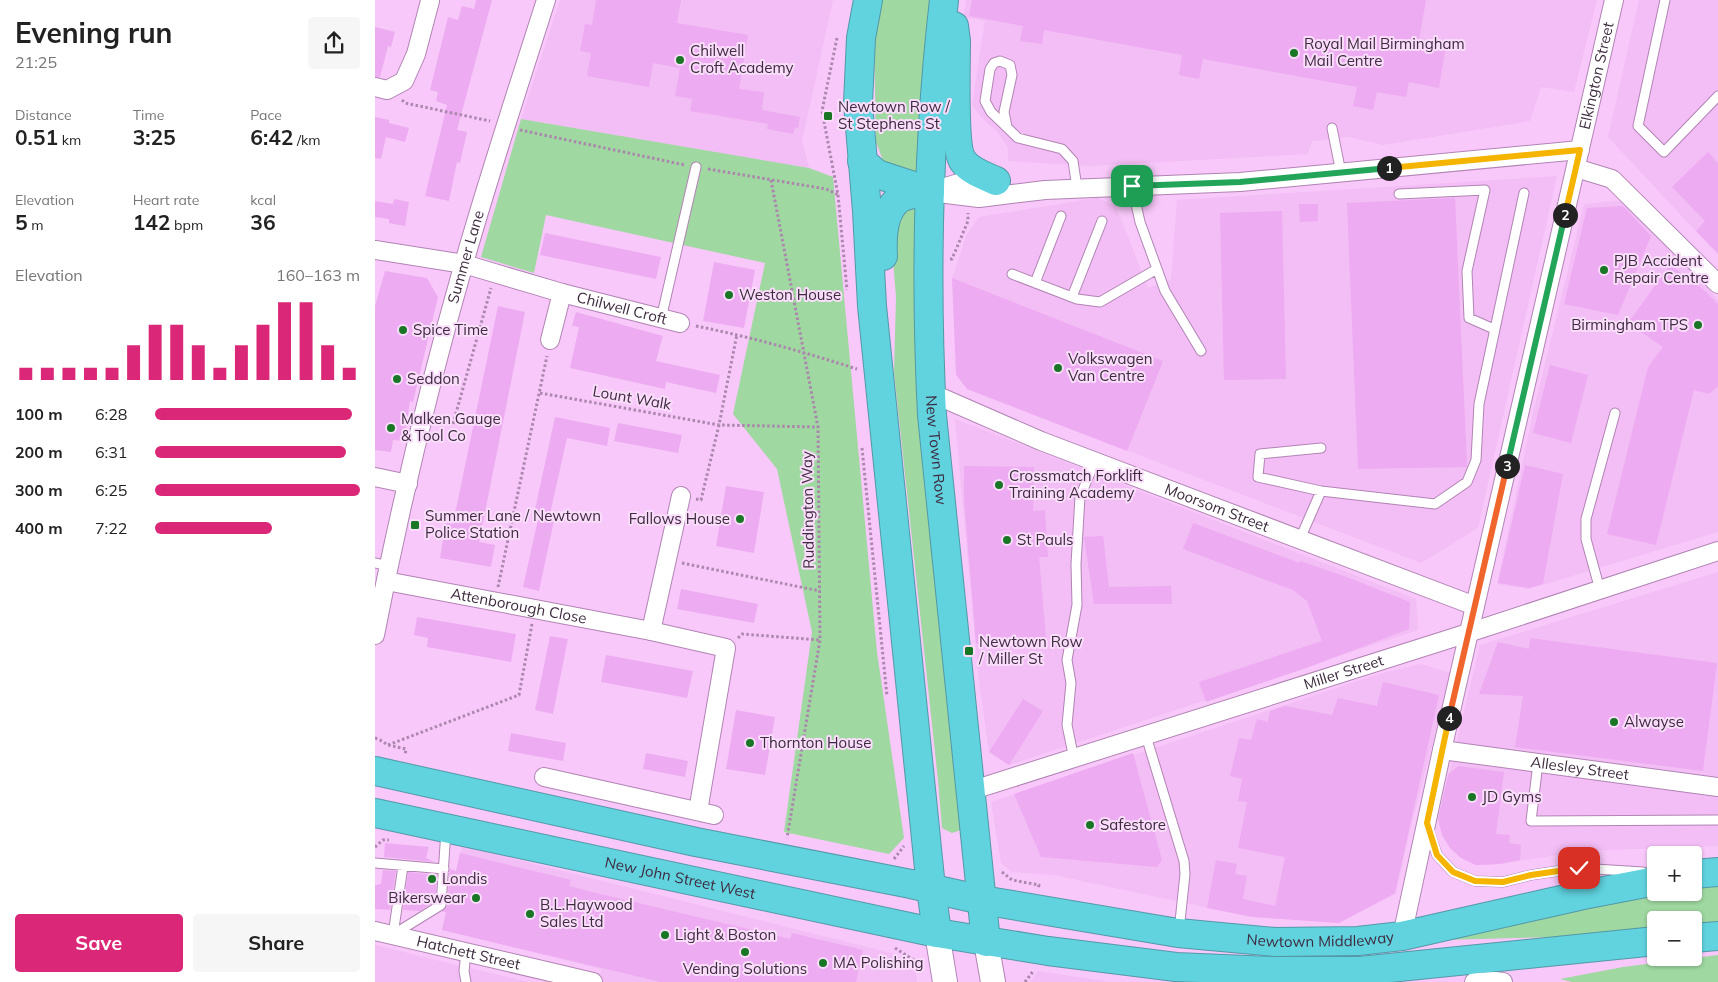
<!DOCTYPE html>
<html lang="en">
<head>
<meta charset="utf-8">
<style>
	:root { --surface:#fff; --page:#f6f6f6; --text:#222; --muted:#767676; --accent:#db2777 }
	body { margin:0; font-family:Mulish,sans-serif; background:var(--page); color:var(--text); height:100vh; display:flex; flex-direction:column; font-size:19px; white-space:nowrap }
	* { box-sizing:border-box; margin:0 }
	p { font-size:16px; color:var(--muted) }
	.icon { flex:none; width:28px; height:28px; fill:none; stroke:currentColor; stroke-width:2; stroke-linecap:round; stroke-linejoin:round }
	.map { position:relative; flex:1; overflow:hidden }
	.panel { display:flex; flex-direction:column; background:var(--surface); width:375px }
	.panel>* { flex:none }
	.tools { position:absolute; left:1272px; top:846px; display:grid; gap:10px }
	.tools a { display:grid; place-items:center; width:55px; height:55px; border-radius:5px; background:var(--surface); box-shadow:0 1px 4px #0004; font-size:25px }
	.pin { position:absolute; display:grid; place-items:center; width:42px; height:42px; color:#fff; margin:-21px; border-radius:10px; box-shadow:0 2px 8px #0006 }
	.km { position:absolute; width:25px; height:25px; margin:-12px; border-radius:50%; background:#222; color:#fff; font-size:14px; line-height:25px; text-align:center }
	.round { display:grid; place-items:center; flex:none; width:52px; height:52px; border-radius:5px; background:var(--page) }
	.headline { display:flex; align-items:center; justify-content:space-between; height:85px; padding:0 15px }
	h1 { font-size:28px; font-weight:700; line-height:38px }
	.stats { display:grid; grid-template-columns:repeat(3,1fr); gap:8px; height:85px; padding:5px 15px }
	.stats div { display:grid; align-content:center }
	.stats b { font-size:21px; font-weight:700 }
	.stats small { font-size:14px; font-weight:400 }
	.stats p { font-size:14px }
	.chart { height:140px; padding:10px 15px }
	.chart p { display:flex; justify-content:space-between }
	.chart svg { width:100%; height:90px; margin-top:5px; stroke:var(--accent); stroke-width:6 }
	.button { display:flex; gap:10px; margin-top:auto; padding:10px 15px }
	.button a { flex:1; height:58px; border-radius:5px; background:var(--accent); color:#fff; font-size:20px; font-weight:700; line-height:58px; text-align:center }
	.button a+a { background:var(--page); color:var(--text) }
	ul { padding:0 15px; list-style:none; font-size:16px }
	li { display:grid; grid-template-columns:80px 60px 1fr; align-items:center; height:38px }
	li i { height:12px; border-radius:6px; background:var(--accent) }
	main { display:flex; flex:1; min-height:0 }
	.map>svg:first-child { display:block }
</style>
</head>
<body>
<main>
<section class="panel">
<div class="headline"><div><h1>Evening run</h1><p>21:25</p></div><a class="round"><svg class="icon" aria-label="share" viewBox="0 0 24 24"><path d="M12 15V3M7 8l5-5 5 5M5 13v7h14v-7"/></svg></a></div>
<div class="stats">
<div><p>Distance</p><b>0.51<small> km</small></b></div>
<div><p>Time</p><b>3:25</b></div>
<div><p>Pace</p><b>6:42<small> /km</small></b></div>
</div>
<div class="stats">
<div><p>Elevation</p><b>5<small> m</small></b></div>
<div><p>Heart rate</p><b>142<small> bpm</small></b></div>
<div><p>kcal</p><b>36</b></div>
</div>
<div class="chart"><p><span>Elevation</span>160–163 m</p>
<svg viewBox="0 0 160 44" preserveAspectRatio="none"><path d="M5 44V38M15 44V38M25 44V38M35 44V38M45 44V38M55 44V27M65 44V17M75 44V17M85 44V27M95 44V38M105 44V27M115 44V17M125 44V6M135 44V6M145 44V27M155 44V38"/></svg>
</div>
<ul>
<li><b>100 m</b>6:28<i style="width:96%"></i></li>
<li><b>200 m</b>6:31<i style="width:93%"></i></li>
<li><b>300 m</b>6:25<i style="width:100%"></i></li>
<li><b>400 m</b>7:22<i style="width:57%"></i></li>
</ul>
<div class="button"><a>Save</a><a>Share</a></div>
</section>
<div class="map">
<svg width="1343" height="982" viewBox="0 0 1343 982">
	<rect width="100%" height="100%" fill="#f8c8fa"/>
	<path fill="#f3bdf5" d="M 185,0 L 458,0 L 427,141 L 434,168 L 146,119 Z
		M 591,0 L 1222,0 L 1199,92 L 1166,87 L 1155,121 L 1008,145 L 974,137 L 937,141 L 933,154 L 714,166 L 633,161 L 633,148 L 622,131 L 606,117 L 597,105 L 610,21 L 589,17 Z
		M 1264,0 L 1343,0 L 1343,255 L 1233,137 Z
		M 1182,176 L 1103,528 L 1046,563 L 592,389 L 577,279 L 592,234 L 604,217 L 722,198 L 741,206 L 773,288 L 796,279 L 802,200 Z
		M 1250,200 L 1343,300 L 1343,532 L 1154,589 L 1122,584 L 1158,413 L 1209,204 Z
		M 580,419 L 1041,599 L 1043,630 L 634,765 L 614,752 L 604,681 Z
		M 1343,572 L 1343,846 L 1206,851 L 1125,864 L 1101,865 L 1086,858 L 1075,848 L 1067,835 L 1063,819 L 1105,645 Z
		M 1046,664 L 1076,673 L 1034,834 L 1021,894 L 964,923 L 876,917 L 679,875 L 637,872 L 626,863 L 616,802 L 1004,674 Z
		M 87,846 L 516,953 L 540,965 L 542,982 L 224,982 L 226,969 L 67,930 Z
		M 0,945 L 65,961 L 154,982 L 0,982 Z
		M 663,971 L 736,982 L 655,982 Z"/>
	<path fill="#9fd8a0" d="M 506,0 L 557,0 L 545,176 L 509,163 L 501,142 L 499,39 Z
		M 146,119 L 434,168 L 458,177 L 502,652 L 529,838 L 514,854 L 409,832 L 437,632 L 402,469 L 358,414 L 390,263 L 171,215 L 159,273 L 106,257 Z
		M 545,203 L 571,644 L 586,830 L 577,833 L 567,828 L 563,780 L 519,372 L 521,297 L 516,236 L 521,216 Z
		M 1343,885 L 1343,928 L 1319,929 L 1319,920 L 1281,920 L 1281,932 L 1223,936 L 1065,940 L 1281,892 L 1319,892 L 1319,887 Z
		M 1343,955 L 1343,982 L 1197,982 L 1185,979 L 1248,967 Z"/>
	<path fill="#edabf1" d="M 101,0 L 117,0 L 82,130 L 92,132 L 85,163 L 82,162 L 74,201 L 50,196 L 72,105 L 61,101 L 63,92 L 55,90 L 73,17 L 83,20 L 87,6 L 99,9 Z
		M 221,0 L 306,0 L 302,23 L 373,35 L 364,89 L 389,92 L 387,110 L 425,117 L 423,128 L 420,127 L 418,134 L 392,129 L 393,124 L 315,111 L 317,99 L 300,96 L 305,68 L 278,63 L 274,87 L 212,76 L 216,53 L 205,51 L 210,24 L 217,25 Z
		M 597,0 L 1051,0 L 1043,46 L 1070,51 L 1064,88 L 1034,82 L 1031,97 L 1002,92 L 998,110 L 978,106 L 982,87 L 828,59 L 824,79 L 804,75 L 807,55 L 669,30 L 667,44 L 645,41 L 648,26 L 594,16 Z
		M 0,27 L 20,32 L 16,47 L 13,46 L 5,77 L 0,77 Z
		M 0,117 L 14,120 L 14,123 L 34,128 L 30,142 L 11,137 L 6,159 L 0,158 Z
		M 1333,152 L 1343,163 L 1343,253 L 1321,231 L 1330,221 L 1297,187 Z
		M 1080,198 L 1092,464 L 1092,467 L 983,469 L 972,203 Z
		M 19,199 L 34,202 L 30,226 L 14,223 L 14,219 L 0,217 L 0,201 L 18,204 Z
		M 924,204 L 943,204 L 943,221 L 925,222 Z
		M 1248,206 L 1276,236 L 1243,315 L 1189,304 L 1212,208 Z
		M 907,211 L 911,379 L 849,380 L 845,213 Z
		M 170,233 L 286,257 L 281,279 L 165,255 Z
		M 339,262 L 380,270 L 369,328 L 328,321 Z
		M 1295,265 L 1329,290 L 1343,304 L 1343,386 L 1334,394 L 1319,390 L 1281,545 L 1232,534 L 1273,367 L 1288,347 L 1253,323 Z
		M 10,271 L 52,278 L 63,297 L 38,402 L 35,401 L 29,441 L 18,440 L 16,452 L 0,450 L 0,306 Z
		M 577,278 L 788,361 L 752,451 L 592,389 L 581,375 Z
		M 123,306 L 150,312 L 104,542 L 120,545 L 116,567 L 65,558 L 71,523 L 78,524 Z
		M 201,312 L 288,336 L 281,361 L 345,375 L 341,393 L 291,382 L 290,389 L 195,368 L 204,327 L 197,326 Z
		M 1175,365 L 1213,375 L 1196,443 L 1158,433 Z
		M 180,417 L 235,428 L 232,446 L 192,438 L 175,514 L 180,516 L 164,591 L 148,587 L 164,515 L 159,514 Z
		M 243,423 L 307,435 L 303,453 L 239,441 Z
		M 1150,465 L 1188,474 L 1168,584 L 1154,588 L 1123,583 Z
		M 589,466 L 659,467 L 658,511 L 670,510 L 673,557 L 664,557 L 671,638 L 601,644 L 589,499 Z
		M 351,486 L 389,492 L 379,553 L 341,546 Z
		M 818,523 L 924,563 L 925,561 L 969,576 L 1035,602 L 1034,629 L 934,667 L 831,702 L 824,682 L 947,641 L 932,601 L 918,590 L 808,549 Z
		M 728,536 L 734,587 L 796,586 L 797,604 L 719,604 L 709,537 Z
		M 306,589 L 383,604 L 379,623 L 302,609 Z
		M 42,617 L 141,634 L 136,662 L 52,647 L 53,638 L 39,635 Z
		M 175,636 L 193,639 L 178,714 L 160,710 Z
		M 1155,638 L 1342,663 L 1328,771 L 1140,747 L 1148,696 L 1104,694 L 1123,642 L 1154,649 Z
		M 231,655 L 318,671 L 312,698 L 226,682 Z
		M 1008,682 L 1064,695 L 1020,893 L 964,923 L 878,917 L 832,908 L 841,860 L 862,864 L 860,874 L 872,876 L 868,899 L 900,906 L 910,857 L 863,848 L 872,802 L 863,801 L 867,779 L 855,776 L 864,738 L 876,740 L 882,719 L 893,722 L 895,711 L 910,706 L 957,715 L 963,698 L 1002,706 Z
		M 648,699 L 668,711 L 634,765 L 614,752 Z
		M 361,710 L 400,717 L 390,775 L 351,769 Z
		M 136,733 L 191,743 L 188,761 L 133,751 Z
		M 271,753 L 313,761 L 310,777 L 268,769 Z
		M 758,753 L 787,860 L 782,867 L 666,857 L 639,794 Z
		M 1083,766 L 1129,772 L 1121,834 L 1135,835 L 1134,843 L 1146,845 L 1145,860 L 1125,864 L 1101,865 L 1086,858 L 1075,848 L 1067,835 L 1063,819 L 1073,775 Z
		M 10,843 L 54,847 L 51,858 L 59,862 L 9,857 Z
		M 85,853 L 196,880 L 194,886 L 221,893 L 415,939 L 417,933 L 488,950 L 481,982 L 286,982 L 67,930 L 71,912 L 67,912 L 72,905 L 75,869 L 81,871 Z
		M 8,870 L 21,871 L 15,910 L 0,909 L 0,885 L 6,884 Z
		M 33,872 L 62,875 L 60,901 L 45,911 L 28,910 Z"/>
	<g fill="none" stroke-linecap="round" stroke-linejoin="round">
		<defs>
			<path id="lane" d="M 1290,0 L 1263,126 L 1289,152 L 1343,96
				M 632,127 L 629,112 L 637,75 L 635,65 L 625,61 L 619,63 L 615,69 L 610,101 L 616,112 L 643,138 L 687,149 L 698,161 L 702,188
				M 957,128 L 966,173
				M 757,186 L 765,222 L 790,291 L 826,351
				M 1024,194 L 1110,190 L 1092,271 L 1094,318 L 1119,329
				M 637,274 L 702,299 L 725,302 L 782,269
				M 660,283 L 686,216
				M 697,297 L 727,221
				M 286,319 L 321,167
				M 946,491 L 1060,504 L 1092,482 L 1101,460 L 1104,404 L 1149,193
				M 925,539 L 946,491 L 883,477 L 885,454 L 946,448
				M 0,563 L 14,566
				M 1225,590 L 1211,539 L 1211,519 L 1240,413
				M 771,736 L 809,861 L 810,874 L 804,931
				M 699,759 L 692,725 L 696,683 L 692,660 L 702,605 L 701,564 L 705,497 L 720,461
				M 1163,763 L 1156,821 L 1343,820
				M 1053,828 L 1062,855 L 1078,872 L 1100,881 L 1128,882 L 1156,875 L 1204,868 L 1268,872
				M 0,863 L 69,869
				M 19,934 L 66,905 L 71,830
				M 18,935 L 28,866
				M 91,982 L 89,971 L 91,952"/>
			<g id="street">
				<path d="M 0,87 L 12,90 L 29,81 L 41,54 L 55,1"/>
				<path d="M 1201,168 L 1237,179 L 1343,284"/>
				<path d="M 560,190 L 591,181 L 613,181"/>
				<path d="M 555,192 L 604,198 L 670,190 L 865,182 L 1205,150"/>
				<path id="s1" d="M 0,250 L 89,264 L 187,293 L 305,323"/>
				<path d="M 175,340 L 187,293"/>
				<path id="s2" d="M 556,393 L 666,441 L 1100,606"/>
				<path d="M 0,477 L 33,484"/>
				<path id="s3" d="M 11,581 L 276,631 L 351,648 L 323,811"/>
				<path d="M 276,631 L 306,496"/>
				<path id="s4" d="M 0,635 C 24,510 54,386 89,263 C 114,175 143,88 171,0"/>
				<path id="s5" d="M 1067,750 L 1343,787"/>
				<path d="M 169,777 L 339,815"/>
				<path id="s6" d="M 595,791 L 1093,633 L 1343,551"/>
				<path id="s7" d="M 0,931 L 218,982"/>
				<path id="s8" d="M 1027,936 L 1067,750 L 1239,0"/>
				<path d="M 1099,982 L 1120,981 L 1128,982"/>
			</g>
			<path id="secondary" d="M 562,933 L 570,982
				M 611,942 L 618,982"/>
			<g id="highway">
				<path d="M 493,0 L 486,38 L 483,103 L 492,211 L 497,306 L 556,888 L 562,933"/>
				<path id="s9" d="M 569,0 C 553,138 550,277 557,415 L 611,942"/>
				<path d="M 579,26 L 581,41 C 581,61 578,148 588,161 C 595,171 610,176 621,181"/>
				<path d="M 487,161 L 502,174 L 554,191"/>
				<path d="M 508,256 C 507,238 508,211 524,199 C 531,194 546,193 555,192"/>
				<path id="s10" d="M 0,771 L 321,842 L 536,884 L 607,900 L 803,933 L 900,942 L 983,941 L 1027,936 L 1208,895 L 1281,881"/>
				<path id="s11" d="M 0,813 L 562,933 L 673,951 L 801,967 L 898,971 L 985,971 L 1281,941"/>
				<path d="M 1319,874 L 1343,872"/>
				<path d="M 1319,938 L 1343,936"/>
			</g>
		</defs>
		<use href="#lane" stroke="#b184b4" stroke-width="11"/>
		<use href="#street" stroke="#b184b4" stroke-width="20"/>
		<use href="#secondary" stroke="#b184b4" stroke-width="26"/>
		<use href="#highway" stroke="#5498a7" stroke-width="30"/>
		<path stroke="#ab87ad" stroke-width="3" stroke-dasharray="2.5 2.5" stroke-linecap="butt" d="M 462,38 L 447,111 L 463,195 L 472,290
			M 27,100 L 30,103 L 115,121
			M 145,130 L 310,165
			M 333,169 L 451,189 L 464,195
			M 396,180 L 443,427 L 445,640 L 412,838
			M 575,259 L 577,259 L 593,221 L 593,213
			M 321,326 C 376,337 429,352 482,369
			M 165,393 L 344,425 L 443,427
			M 64,419 L 78,424 L 116,288
			M 487,448 L 512,696
			M 321,499 L 326,500 L 344,425 L 362,334
			M 307,563 L 445,591
			M 123,587 L 172,356
			M 363,638 L 367,634 L 445,640
			M 0,738 L 5,740 L 13,745 L 31,749 L 30,755
			M 13,745 L 144,695 L 157,624
			M 0,847 L 8,840 L 14,840
			M 519,859 L 529,846
			M 627,872 L 637,880 L 664,885 L 663,888
			M 520,948 L 545,964
			M 650,982 L 659,970"/>
		<use href="#lane" stroke="#fff" stroke-width="9"/>
		<use href="#street" stroke="#fff" stroke-width="18"/>
		<use href="#secondary" stroke="#fff" stroke-width="24"/>
		<use href="#highway" stroke="#60d3df" stroke-width="28"/>
	</g>
	<g fill="none" stroke-linecap="round" stroke-linejoin="round">
		<defs>
			<path id="split-1" d="M 757,186 L 865,182 L 1014,168"/>
			<path id="split-2" d="M 1014,168 L 1205,150 L 1190,215"/>
			<path id="split-3" d="M 1132,466 L 1190,215"/>
			<path id="split-4" d="M 1074,718 L 1132,466"/>
			<path id="split-5" d="M 1074,718 L 1052,823 L 1062,855 L 1078,872 L 1100,881 L 1128,882 L 1156,875 L 1204,868"/>
		</defs>
		<use href="#split-1" stroke="#fff" stroke-width="10"/>
		<use href="#split-2" stroke="#fff" stroke-width="10"/>
		<use href="#split-3" stroke="#fff" stroke-width="10"/>
		<use href="#split-4" stroke="#fff" stroke-width="10"/>
		<use href="#split-5" stroke="#fff" stroke-width="10"/>
		<use href="#split-1" stroke="#22a559" stroke-width="6"/>
		<use href="#split-2" stroke="#f5b400" stroke-width="6"/>
		<use href="#split-3" stroke="#22a559" stroke-width="6"/>
		<use href="#split-4" stroke="#f0652b" stroke-width="6"/>
		<use href="#split-5" stroke="#f5b400" stroke-width="6"/>
	</g>
	<g fill="#187625" stroke="#faddfb" stroke-width="2">
		<circle cx="919" cy="53" r="5"/>
		<circle cx="305" cy="60" r="5"/>
		<rect x="448" y="111" width="10" height="10" rx="2.5"/>
		<circle cx="1229" cy="270" r="5"/>
		<circle cx="354" cy="295" r="5"/>
		<circle cx="1323" cy="325" r="5"/>
		<circle cx="28" cy="330" r="5"/>
		<circle cx="683" cy="368" r="5"/>
		<circle cx="22" cy="379" r="5"/>
		<circle cx="16" cy="428" r="5"/>
		<circle cx="624" cy="485" r="5"/>
		<circle cx="365" cy="519" r="5"/>
		<rect x="35" y="520" width="10" height="10" rx="2.5"/>
		<circle cx="632" cy="540" r="5"/>
		<rect x="589" y="646" width="10" height="10" rx="2.5"/>
		<circle cx="1239" cy="722" r="5"/>
		<circle cx="375" cy="743" r="5"/>
		<circle cx="1097" cy="797" r="5"/>
		<circle cx="715" cy="825" r="5"/>
		<circle cx="57" cy="879" r="5"/>
		<circle cx="101" cy="898" r="5"/>
		<circle cx="155" cy="914" r="5"/>
		<circle cx="290" cy="935" r="5"/>
		<circle cx="370" cy="952" r="5"/>
		<circle cx="448" cy="963" r="5"/>
	</g>
	<g text-anchor="middle" stroke-width="4" stroke-linejoin="round" paint-order="stroke">
		<g font-size="15" fill="#3e2b3f" stroke="#faddfb" text-anchor="start">
			<text x="929" y="49">Royal Mail Birmingham<tspan x="929" dy="17">Mail Centre</tspan></text>
			<text x="315" y="56">Chilwell<tspan x="315" dy="17">Croft Academy</tspan></text>
			<text x="463" y="112">Newtown Row /<tspan x="463" dy="17">St Stephens St</tspan></text>
			<text x="1239" y="266">PJB Accident<tspan x="1239" dy="17">Repair Centre</tspan></text>
			<text x="364" y="300">Weston House</text>
			<text x="1313" y="330" text-anchor="end">Birmingham TPS</text>
			<text x="38" y="335">Spice Time</text>
			<text x="693" y="364">Volkswagen<tspan x="693" dy="17">Van Centre</tspan></text>
			<text x="32" y="384">Seddon</text>
			<text x="26" y="424">Malken Gauge<tspan x="26" dy="17">&amp; Tool Co</tspan></text>
			<text x="634" y="481">Crossmatch Forklift<tspan x="634" dy="17">Training Academy</tspan></text>
			<text x="50" y="521">Summer Lane / Newtown<tspan x="50" dy="17">Police Station</tspan></text>
			<text x="355" y="524" text-anchor="end">Fallows House</text>
			<text x="642" y="545">St Pauls</text>
			<text x="604" y="647">Newtown Row<tspan x="604" dy="17">/ Miller St</tspan></text>
			<text x="1249" y="727">Alwayse</text>
			<text x="385" y="748">Thornton House</text>
			<text x="1107" y="802">JD Gyms</text>
			<text x="725" y="830">Safestore</text>
			<text x="67" y="884">Londis</text>
			<text x="91" y="903" text-anchor="end">Bikerswear</text>
			<text x="165" y="910">B.L.Haywood<tspan x="165" dy="17">Sales Ltd</tspan></text>
			<text x="300" y="940">Light &amp; Boston</text>
			<text x="458" y="968">MA Polishing</text>
			<text x="370" y="974" text-anchor="middle">Vending Solutions</text>
		</g>
		<g font-size="15" fill="#3e2b3f" stroke="#faddfb">
			<text dy="5" stroke="none"><textPath href="#s8" startOffset="882">Elkington Street</textPath></text>
			<text dy="5" stroke="none"><textPath href="#s4" startOffset="389">Summer Lane</textPath></text>
			<text dy="5" stroke="none"><textPath href="#s1" startOffset="254">Chilwell Croft</textPath></text>
			<text transform="translate(257 398) rotate(10)" y="5">Lount Walk</text>
			<text dy="5" stroke="none"><textPath href="#s9" startOffset="451">New Town Row</textPath></text>
			<text dy="5" stroke="none"><textPath href="#s2" startOffset="308">Moorsom Street</textPath></text>
			<text transform="translate(433 510) rotate(-91)" y="5">Ruddington Way</text>
			<text dy="5" stroke="none"><textPath href="#s3" startOffset="135">Attenborough Close</textPath></text>
			<text dy="5" stroke="none"><textPath href="#s6" startOffset="392">Miller Street</textPath></text>
			<text dy="5" stroke="none"><textPath href="#s5" startOffset="139">Allesley Street</textPath></text>
			<text dy="5" stroke="none"><textPath href="#s11" startOffset="312">New John Street West</textPath></text>
			<text dy="5" stroke="none"><textPath href="#s10" startOffset="962">Newtown Middleway</textPath></text>
			<text dy="5" stroke="none"><textPath href="#s7" startOffset="96">Hatchett Street</textPath></text>
		</g>
	</g>
</svg>
<div class="tools">
<a>+</a>
<a>−</a>
</div>
<div class="pin" style="left:757px;top:186px;background:#1e9e55"><svg class="icon" aria-label="arrive" viewBox="0 0 24 24"><path d="M6 21V4h12l-3 4 3 4H6"/></svg></div>
<div class="pin" style="left:1204px;top:868px;background:#d93025"><svg class="icon" aria-label="check" viewBox="0 0 24 24"><path d="M5 12l5 5 9-10"/></svg></div>
<b class="km" style="left:1014px;top:168px">1</b>
<b class="km" style="left:1190px;top:215px">2</b>
<b class="km" style="left:1132px;top:466px">3</b>
<b class="km" style="left:1074px;top:718px">4</b>
</div>
</main>
</body>
</html>
